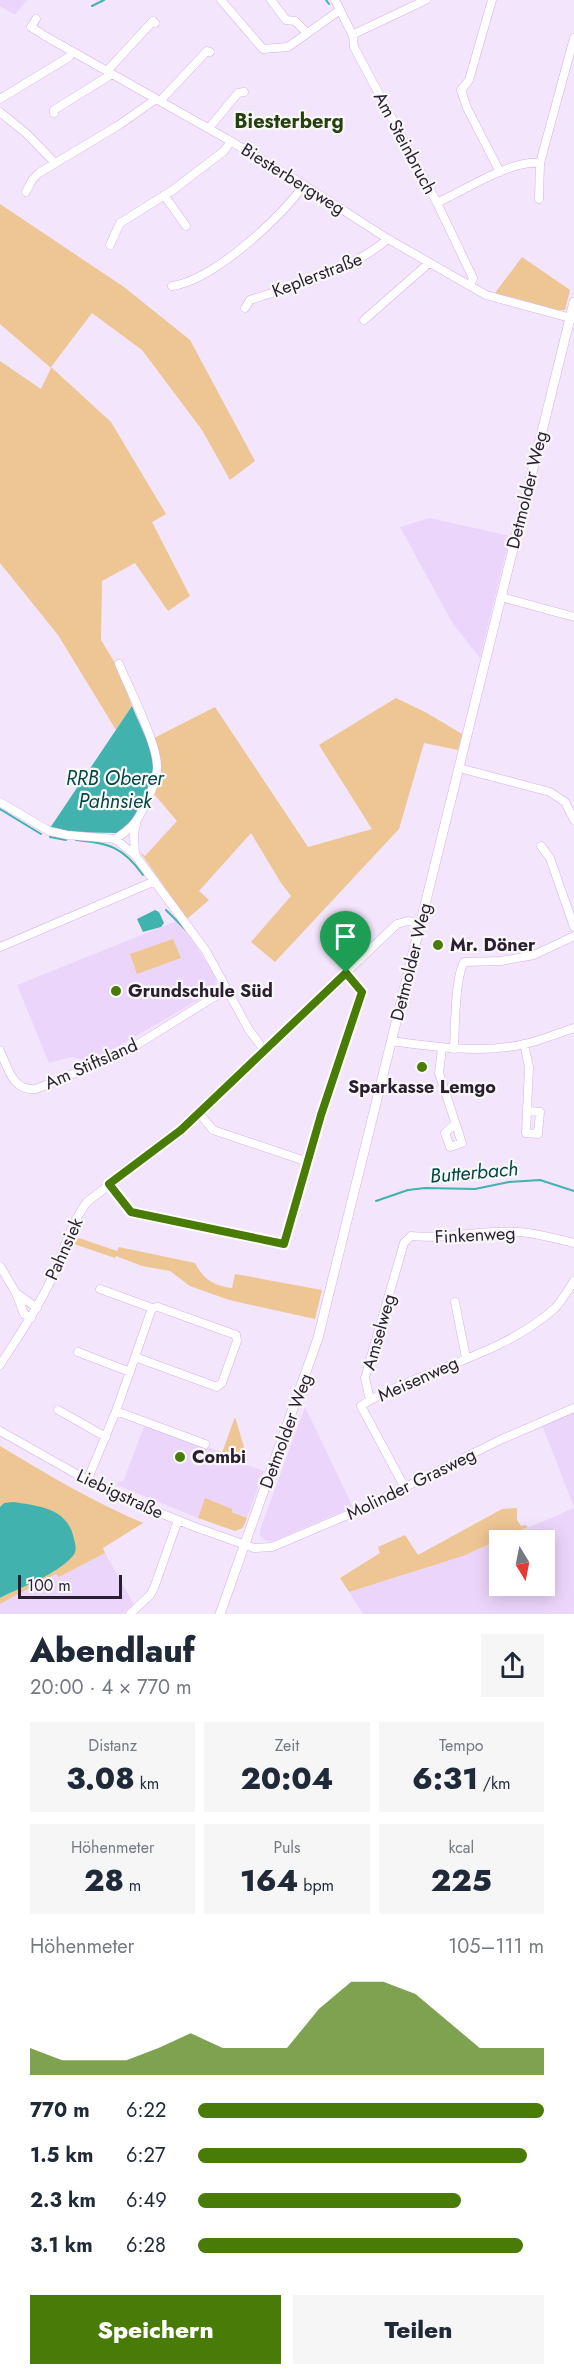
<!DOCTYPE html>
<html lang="de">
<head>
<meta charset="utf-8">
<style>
	:root { --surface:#fff; --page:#f6f6f7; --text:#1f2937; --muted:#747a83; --accent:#497b07 }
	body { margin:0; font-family:Jost,sans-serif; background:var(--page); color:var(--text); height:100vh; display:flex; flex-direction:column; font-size:22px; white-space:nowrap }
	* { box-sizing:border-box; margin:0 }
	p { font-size:20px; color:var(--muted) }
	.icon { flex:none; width:33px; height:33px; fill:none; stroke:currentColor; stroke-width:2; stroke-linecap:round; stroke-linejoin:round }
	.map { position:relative; height:1614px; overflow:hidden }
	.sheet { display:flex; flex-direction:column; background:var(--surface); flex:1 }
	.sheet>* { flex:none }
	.needle { width:39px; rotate:170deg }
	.fabs { position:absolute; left:489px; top:1530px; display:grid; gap:12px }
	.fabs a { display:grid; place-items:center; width:66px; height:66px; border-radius:0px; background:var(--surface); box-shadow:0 3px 15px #0003; font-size:30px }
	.scale { position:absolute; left:18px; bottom:15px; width:104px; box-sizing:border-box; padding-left:6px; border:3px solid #2b1e33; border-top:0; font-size:16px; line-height:21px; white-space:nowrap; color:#2b1e33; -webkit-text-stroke:4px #f8f8f8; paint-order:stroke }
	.pin { position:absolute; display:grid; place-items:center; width:51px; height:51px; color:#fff; margin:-62px -26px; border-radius:50% 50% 50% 0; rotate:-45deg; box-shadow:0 0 6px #0007 }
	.pin .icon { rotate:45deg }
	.round { display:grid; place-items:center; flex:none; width:63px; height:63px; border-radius:0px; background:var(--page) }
	.headline { display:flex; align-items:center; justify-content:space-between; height:102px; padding:0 30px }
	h1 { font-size:33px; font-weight:800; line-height:45px }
	.stats { display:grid; grid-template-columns:repeat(3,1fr); gap:9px; height:102px; padding:6px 30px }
	.stats div { display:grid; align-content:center; border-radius:0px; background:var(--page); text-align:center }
	.stats b { font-size:30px; font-weight:800 }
	.stats small { font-size:16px; font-weight:400 }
	.stats p { font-size:16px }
	.chart { height:168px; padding:12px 30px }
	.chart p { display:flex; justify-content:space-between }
	.chart svg { width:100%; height:108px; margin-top:6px; fill:var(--accent); opacity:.7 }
	.action { display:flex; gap:12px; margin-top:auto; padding:12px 30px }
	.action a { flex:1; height:69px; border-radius:0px; background:var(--accent); color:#fff; font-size:24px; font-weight:800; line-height:69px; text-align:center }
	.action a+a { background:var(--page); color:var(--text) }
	ul { padding:0 30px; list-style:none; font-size:20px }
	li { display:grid; grid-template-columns:96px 72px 1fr; align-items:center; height:45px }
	li i { height:15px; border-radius:8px; background:var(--accent) }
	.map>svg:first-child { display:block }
</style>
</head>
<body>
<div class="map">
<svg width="574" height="1614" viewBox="0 0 574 1614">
	<rect width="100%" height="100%" fill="#f3e5fb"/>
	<path fill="#ecd5fa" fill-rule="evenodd" d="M 0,0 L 27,0 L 15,15 L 0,6 Z
		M 430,518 L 510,536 L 480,658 L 453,624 L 400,527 Z
		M 179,920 L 216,977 L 215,986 L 210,993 L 91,1062 L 71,1057 L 49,1063 L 17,985 Z
		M 305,1407 L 353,1507 L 273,1541 L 266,1541 L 260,1536 L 261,1527 Z
		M 574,1412 L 574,1507 L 542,1425 Z
		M 145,1424 L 222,1452 L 219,1461 L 232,1460 L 264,1471 L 247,1518 L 205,1499 L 198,1518 L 117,1485 L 119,1481 L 123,1482 Z
		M 574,1508 L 574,1614 L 363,1614 L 349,1592 L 463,1556 ZM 500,1540 L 544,1540 L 544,1586 L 500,1586 Z
		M 105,1553 L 137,1610 L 132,1614 L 0,1614 L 0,1604 L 57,1574 L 59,1577 Z"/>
	<path fill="#eec694" d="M 0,204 L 124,287 L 190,340 L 255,461 L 230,480 L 202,430 L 142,350 L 92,313 L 51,367 L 111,422 L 166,514 L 152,522 L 190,596 L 168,611 L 135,563 L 102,581 L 101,640 L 118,668 L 132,706 L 116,730 L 58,635 L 0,563 L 0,361 L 41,389 L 51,368 L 0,324 Z
		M 522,257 L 570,290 L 565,310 L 557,310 L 495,293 Z
		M 396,698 L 427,713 L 462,734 L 458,750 L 424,743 L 399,829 L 275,962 L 251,942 L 291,896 L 281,883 L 251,833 L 199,891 L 209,900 L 187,919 L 140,852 L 145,856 L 177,821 L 154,794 C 160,776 163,757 154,738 L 215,707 L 308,847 L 372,829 L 319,745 Z
		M 173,939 L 181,958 L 137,974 L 130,954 Z
		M 79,1238 L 117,1251 L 119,1247 L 195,1263 C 203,1279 214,1286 232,1288 L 235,1274 L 322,1290 L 315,1319 L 229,1300 L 190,1286 L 170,1271 L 142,1266 L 116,1256 L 115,1258 L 71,1243 Z
		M 235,1417 L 244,1447 L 239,1462 L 232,1460 L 230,1465 L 219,1461 Z
		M 0,1446 C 47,1474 93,1502 143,1523 L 103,1548 L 105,1553 L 59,1577 L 56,1574 L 0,1604 L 0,1598 L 55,1571 L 4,1503 L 0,1507 Z
		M 205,1498 L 232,1509 L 232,1512 L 247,1518 L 243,1528 L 235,1531 L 198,1518 Z
		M 517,1508 L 517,1520 L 521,1526 L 525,1525 L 528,1527 L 463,1556 L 349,1592 L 340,1578 L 380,1553 L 378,1547 L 405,1535 L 418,1555 L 502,1509 Z"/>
	<path fill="#42b2ae" d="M 132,706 C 139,723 148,740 153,758 C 159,782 139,822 117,833 L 64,832 L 50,828 Z
		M 155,910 L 159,912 L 164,923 L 161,927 L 143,932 L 137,919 Z
		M 13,1502 C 39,1506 68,1508 74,1539 C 76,1546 77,1552 72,1557 C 54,1576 23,1586 0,1598 L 0,1507 L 4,1503 Z"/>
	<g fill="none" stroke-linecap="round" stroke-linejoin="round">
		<path stroke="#42b2ae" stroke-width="2" d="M 326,0 L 329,4
			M 92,6 L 104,0
			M 0,809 L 41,834
			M 50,837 L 66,840
			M 76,840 C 109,843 123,847 143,875
			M 166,910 L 187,931
			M 376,1201 L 408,1190 L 425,1188 L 475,1189 L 509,1182 L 540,1180 L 574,1191"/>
		<defs>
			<path id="minor" d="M 221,0 L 263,49 L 288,47 L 340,10
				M 271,0 L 286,20 L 295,21 L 307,33
				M 335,0 L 353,36 L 354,47 L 437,203 L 473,278 L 470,286
				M 492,0 L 469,80 L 461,90 L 467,108 L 500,172
				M 36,19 L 31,27 L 45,36 L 227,139 L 304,185 L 388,239 L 486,295 L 574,319
				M 353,36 L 356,33 L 426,0
				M 107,71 L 153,21 L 155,23
				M 0,99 L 69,57 L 72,52
				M 161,100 L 207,51 L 210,52
				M 0,112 L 27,134 L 55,163
				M 54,113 L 54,110 L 112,74
				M 209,128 L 238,93 L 244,92
				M 26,192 L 32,180 L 39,173 L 119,125 L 156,99
				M 164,195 L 186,226
				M 539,199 L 540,163
				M 437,203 C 465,190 510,160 540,163 L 574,38
				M 110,245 L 120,223 L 173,190 L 224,151 L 231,141
				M 172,286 C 214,280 280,218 304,185
				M 245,308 L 250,300 C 298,284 348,272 388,239
				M 364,320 L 429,263
				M 501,597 L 574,617
				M 459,768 L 550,792 L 565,802 L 574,820
				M 0,802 L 49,831 L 67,835 L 115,839 L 135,855 L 206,951 L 249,1030 L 265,1051
				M 115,839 C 134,827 138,820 147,801 C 152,789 158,777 157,765 C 156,741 129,688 119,664
				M 541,846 L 550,858 L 574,927
				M 135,855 L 134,834 L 136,824
				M 0,947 L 155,881
				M 392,1041 C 435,1047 482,1054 525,1044 C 542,1040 558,1033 574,1028
				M 524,1044 L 529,1067 L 526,1133 L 538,1134 L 540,1112 L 528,1111
				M 442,1048 L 439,1073 L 462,1143 L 450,1147 L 445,1133 L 455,1124
				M 454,1049 C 455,1028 455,978 464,962 L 501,961 L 534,955 L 574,936
				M 0,1051 C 8,1068 13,1092 36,1089 L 122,1054 L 227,989
				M 199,1113 L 213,1130 L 308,1162
				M 109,1184 L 131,1212 L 284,1244 L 322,1115 L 362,992 L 346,973
				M 0,1266 L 16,1293 L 24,1314 L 31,1318
				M 100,1289 L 152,1308
				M 16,1293 L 37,1308
				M 455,1302 L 466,1358
				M 78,1352 L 130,1372
				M 0,1365 C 18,1337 36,1311 50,1282 C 63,1255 69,1226 87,1202 L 181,1130 L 397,924 L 408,921 L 420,923
				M 370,1400 L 365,1378 L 404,1243 L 411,1236 C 447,1240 482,1229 519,1232 C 537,1233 556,1239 574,1243
				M 58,1410 L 106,1437
				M 116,1411 L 205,1444
				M 0,1431 L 110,1493 L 195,1527 L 254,1548 L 272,1547 L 357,1511 L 500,1440 L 574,1408
				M 87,1481 L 116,1411 L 135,1357 L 217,1387 L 222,1383 L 237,1341 L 236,1335 L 158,1307 L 152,1308 L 135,1357
				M 405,1488 L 361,1406 C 375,1396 391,1390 407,1383 C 457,1361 513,1346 555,1308 C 562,1301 568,1290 574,1281
				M 130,1614 L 150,1595 L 154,1588 L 178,1520"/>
			<path id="tertiary" d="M 220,1614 L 318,1338 L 574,302"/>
		</defs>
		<use href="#minor" stroke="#d4b2e8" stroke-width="9"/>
		<use href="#tertiary" stroke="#d4b2e8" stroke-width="10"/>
		<use href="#minor" stroke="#fff" stroke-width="8"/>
		<use href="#tertiary" stroke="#fff" stroke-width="9"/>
	</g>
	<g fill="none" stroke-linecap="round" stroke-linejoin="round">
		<defs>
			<path id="route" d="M 346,973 L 362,992 L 321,1115 L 284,1244 L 131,1212 L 109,1184 L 181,1130 Z"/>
		</defs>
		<use href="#route" stroke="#fff" stroke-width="12"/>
		<use href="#route" stroke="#497b07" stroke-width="8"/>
	</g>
	<g fill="#497b07" stroke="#f8f8f8" stroke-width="2">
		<circle cx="438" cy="945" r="6"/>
		<circle cx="116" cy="991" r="6"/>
		<circle cx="422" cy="1067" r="6"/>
		<circle cx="180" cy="1457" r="6"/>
	</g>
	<g text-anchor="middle" stroke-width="4.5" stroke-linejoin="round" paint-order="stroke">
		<g font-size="18" fill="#2b1e33" stroke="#f8f8f8">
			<text transform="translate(405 143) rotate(62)" y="6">Am Steinbruch</text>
			<text transform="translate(293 179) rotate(32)" y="6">Biesterbergweg</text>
			<text transform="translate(317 275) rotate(-21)" y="6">Keplerstraße</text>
			<text transform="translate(527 490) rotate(-76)" y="6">Detmolder Weg</text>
			<text transform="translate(411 962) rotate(-76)" y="6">Detmolder Weg</text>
			<text transform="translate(91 1064) rotate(-24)" y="6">Am Stiftsland</text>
			<text transform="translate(475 1235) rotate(-3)" y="6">Finkenweg</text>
			<text transform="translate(64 1249) rotate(-66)" y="6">Pahnsiek</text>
			<text transform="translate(379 1332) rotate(-74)" y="6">Amselweg</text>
			<text transform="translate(418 1379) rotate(-24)" y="6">Meisenweg</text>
			<text transform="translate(286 1431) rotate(-70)" y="6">Detmolder Weg</text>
			<text transform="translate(411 1484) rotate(-26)" y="6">Molinder Grasweg</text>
			<text transform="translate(120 1494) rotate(25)" y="6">Liebigstraße</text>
		</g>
		<g font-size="18" font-weight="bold" fill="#2b1e33" stroke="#f8f8f8" text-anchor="start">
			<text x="450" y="951">Mr. Döner</text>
			<text x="128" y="997">Grundschule Süd</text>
			<text x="422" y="1093" text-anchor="middle">Sparkasse Lemgo</text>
			<text x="192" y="1463">Combi</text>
		</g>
		<g font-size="20" font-weight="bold" fill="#263f0e" stroke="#f8f8f8">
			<text x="289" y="128">Biesterberg</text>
		</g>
		<g font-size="20" font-style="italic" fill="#014847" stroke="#f8f8f8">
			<text x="115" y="785">RRB Oberer<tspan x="115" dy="23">Pahnsiek</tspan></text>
			<text transform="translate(474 1172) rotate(-5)" y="7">Butterbach</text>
		</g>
	</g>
</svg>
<div class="fabs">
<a><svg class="needle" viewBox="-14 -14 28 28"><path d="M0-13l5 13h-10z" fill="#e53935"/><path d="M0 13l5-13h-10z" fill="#747a83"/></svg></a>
</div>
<div class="scale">100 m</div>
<div class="pin" style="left:346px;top:973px;background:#1e9e55"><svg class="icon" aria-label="arrive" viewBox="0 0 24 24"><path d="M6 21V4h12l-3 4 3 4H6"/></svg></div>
</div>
<section class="sheet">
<div class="headline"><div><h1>Abendlauf</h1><p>20:00 · 4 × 770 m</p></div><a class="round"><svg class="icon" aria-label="share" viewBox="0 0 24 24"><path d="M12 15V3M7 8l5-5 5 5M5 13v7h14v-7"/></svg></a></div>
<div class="stats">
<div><p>Distanz</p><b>3.08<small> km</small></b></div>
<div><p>Zeit</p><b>20:04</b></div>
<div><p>Tempo</p><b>6:31<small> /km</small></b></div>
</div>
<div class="stats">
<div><p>Höhenmeter</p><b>28<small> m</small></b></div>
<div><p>Puls</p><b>164<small> bpm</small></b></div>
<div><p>kcal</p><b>225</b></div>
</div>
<div class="chart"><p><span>Höhenmeter</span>105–111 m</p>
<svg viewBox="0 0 160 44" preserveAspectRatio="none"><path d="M0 44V33L10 38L20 38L30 38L40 33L50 27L60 33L70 33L80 33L90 17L100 6L110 6L120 11L130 22L140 33L150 33L160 33V44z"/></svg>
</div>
<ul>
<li><b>770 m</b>6:22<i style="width:100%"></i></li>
<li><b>1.5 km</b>6:27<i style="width:95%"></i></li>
<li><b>2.3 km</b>6:49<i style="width:76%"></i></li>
<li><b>3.1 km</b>6:28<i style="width:94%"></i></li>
</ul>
<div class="action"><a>Speichern</a><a>Teilen</a></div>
</section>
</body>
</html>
